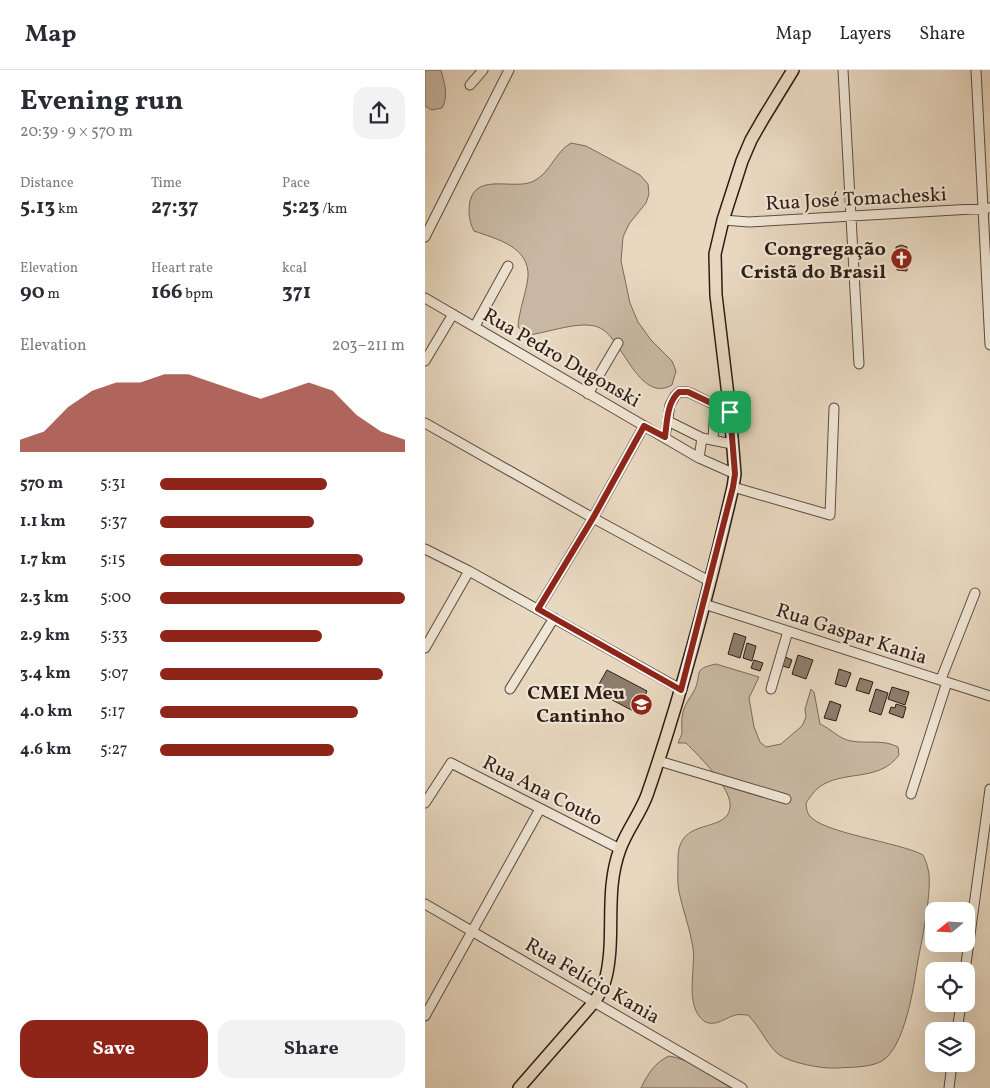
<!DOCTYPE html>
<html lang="en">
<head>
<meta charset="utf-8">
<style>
	:root { --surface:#fff; --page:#f2f2f3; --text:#2b2b33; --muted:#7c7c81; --line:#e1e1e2; --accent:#8f2418 }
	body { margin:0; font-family:Vollkorn,serif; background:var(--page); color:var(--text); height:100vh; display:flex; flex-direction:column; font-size:19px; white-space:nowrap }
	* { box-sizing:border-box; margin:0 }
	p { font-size:16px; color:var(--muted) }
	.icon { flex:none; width:28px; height:28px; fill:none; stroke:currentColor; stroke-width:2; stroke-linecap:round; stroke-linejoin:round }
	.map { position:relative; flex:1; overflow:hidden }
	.details { display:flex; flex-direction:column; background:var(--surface); width:425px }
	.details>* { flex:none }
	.needle { width:32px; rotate:252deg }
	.controls { position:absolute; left:500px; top:832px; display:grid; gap:10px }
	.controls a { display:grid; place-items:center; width:50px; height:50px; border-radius:10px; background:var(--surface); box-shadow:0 5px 20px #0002; font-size:25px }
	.pin { position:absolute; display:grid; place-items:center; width:42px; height:42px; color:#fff; margin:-21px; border-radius:10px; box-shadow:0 2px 8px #0006 }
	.round { display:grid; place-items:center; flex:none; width:52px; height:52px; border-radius:15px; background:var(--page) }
	.summary { display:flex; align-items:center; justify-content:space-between; height:85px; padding:0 20px }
	h1 { font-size:28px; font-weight:700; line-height:38px }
	.figures { display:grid; grid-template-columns:repeat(3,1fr); gap:8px; height:85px; padding:5px 20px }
	.figures div { display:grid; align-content:center }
	.figures b { font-size:21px; font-weight:700 }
	.figures small { font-size:14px; font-weight:400 }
	.figures p { font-size:14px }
	.chart { height:140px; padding:10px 20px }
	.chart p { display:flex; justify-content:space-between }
	.chart svg { width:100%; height:90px; margin-top:5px; fill:var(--accent); opacity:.7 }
	.primary-button { display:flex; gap:10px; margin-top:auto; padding:10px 20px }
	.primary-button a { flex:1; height:58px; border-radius:15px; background:var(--accent); color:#fff; font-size:20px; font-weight:700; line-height:58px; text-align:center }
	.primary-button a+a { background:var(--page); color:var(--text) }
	ul { padding:0 20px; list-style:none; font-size:16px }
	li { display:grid; grid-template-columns:80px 60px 1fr; align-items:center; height:38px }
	li i { height:12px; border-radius:6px; background:var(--accent) }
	header { display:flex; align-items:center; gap:30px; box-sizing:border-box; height:70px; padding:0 25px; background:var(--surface); border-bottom:1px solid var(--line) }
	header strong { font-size:24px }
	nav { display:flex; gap:28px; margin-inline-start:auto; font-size:18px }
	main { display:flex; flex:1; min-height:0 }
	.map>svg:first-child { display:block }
</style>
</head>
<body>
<header>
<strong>Map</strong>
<nav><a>Map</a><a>Layers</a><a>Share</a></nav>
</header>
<main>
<section class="details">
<div class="summary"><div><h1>Evening run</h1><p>20:39 · 9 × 570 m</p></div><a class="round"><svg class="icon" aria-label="share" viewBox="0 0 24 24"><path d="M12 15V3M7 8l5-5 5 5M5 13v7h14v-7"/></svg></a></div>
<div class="figures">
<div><p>Distance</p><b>5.13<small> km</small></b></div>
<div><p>Time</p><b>27:37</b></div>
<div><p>Pace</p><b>5:23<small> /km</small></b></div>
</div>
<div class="figures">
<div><p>Elevation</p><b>90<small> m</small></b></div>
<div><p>Heart rate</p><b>166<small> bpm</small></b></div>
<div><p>kcal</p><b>371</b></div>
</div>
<div class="chart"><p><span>Elevation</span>203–211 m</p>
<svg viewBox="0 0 160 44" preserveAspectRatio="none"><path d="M0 44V38L10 34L20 22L30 14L40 10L50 10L60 6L70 6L80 10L90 14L100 18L110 14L120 10L130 14L140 26L150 34L160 38V44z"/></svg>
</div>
<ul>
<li><b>570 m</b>5:31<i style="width:68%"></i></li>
<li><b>1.1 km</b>5:37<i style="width:63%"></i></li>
<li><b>1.7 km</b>5:15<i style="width:83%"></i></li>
<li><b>2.3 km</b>5:00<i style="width:100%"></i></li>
<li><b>2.9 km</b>5:33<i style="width:66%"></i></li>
<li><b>3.4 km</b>5:07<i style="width:91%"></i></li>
<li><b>4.0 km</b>5:17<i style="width:81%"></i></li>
<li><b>4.6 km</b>5:27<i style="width:71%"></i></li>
</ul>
<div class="primary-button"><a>Save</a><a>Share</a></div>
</section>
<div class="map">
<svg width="565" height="1018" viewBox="0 0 565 1018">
	<rect width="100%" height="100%" fill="#e8d8c0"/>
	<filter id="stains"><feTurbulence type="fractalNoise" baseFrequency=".004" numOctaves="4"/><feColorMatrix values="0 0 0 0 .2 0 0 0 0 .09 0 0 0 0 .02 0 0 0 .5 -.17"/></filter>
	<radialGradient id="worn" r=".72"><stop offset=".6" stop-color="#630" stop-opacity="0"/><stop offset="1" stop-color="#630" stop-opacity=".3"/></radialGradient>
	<path fill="#c8b8a3" stroke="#7a6a5c" d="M 0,0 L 16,0 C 19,13 24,25 17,38 L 7,40 L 0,36 Z
		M 146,73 L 161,76 L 215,105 L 223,114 L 224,124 L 221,133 L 204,154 L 198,167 L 196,191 L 205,233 L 213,252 L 226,270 L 247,291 L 251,301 L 247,315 C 214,334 198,269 175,258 C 157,249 123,263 103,265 L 93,257 C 94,240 101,224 103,207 C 105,177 72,169 49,161 C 44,151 43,142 45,131 C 52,102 90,121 109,111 C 126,102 130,82 146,73 Z
		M 291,594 L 334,607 L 324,628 L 329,657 L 335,672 L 341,677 L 356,674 L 377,656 L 381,647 L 380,639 L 386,619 L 389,622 L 395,654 C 405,658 414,669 426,671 C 442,674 458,669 473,677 L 474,685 C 454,713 417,699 393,718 C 388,722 384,729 381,733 C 381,737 382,742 384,745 C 396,763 474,772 498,785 C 500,789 502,794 503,799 C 508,817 497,870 493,890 C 489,916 480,977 457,991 C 444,998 426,997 412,998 C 397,999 365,993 353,984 C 341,973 335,957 323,945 C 319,945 315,944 311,945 C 301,947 290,958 279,951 C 259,936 271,898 268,878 C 265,858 258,841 254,822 C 252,812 253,802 253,792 C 253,786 253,779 256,773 C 265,751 302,760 305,738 C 308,719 274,686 261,673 L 253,673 C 254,670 257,665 257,662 C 257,655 256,649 258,642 C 260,634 265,628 269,621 C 278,604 266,599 291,594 Z
		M 244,986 C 266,989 287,1007 306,1018 L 216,1018 C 223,1004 229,993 244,986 Z"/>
	<path fill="#8e7e6e" stroke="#2d1d15" d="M 476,175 L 482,177 L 482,201 L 472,200 L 471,177 Z
		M 309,563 L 321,567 L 315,588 L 303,584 Z
		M 322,573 L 331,576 L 327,591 L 318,588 Z
		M 373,585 L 388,590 L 381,609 L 367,604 Z
		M 358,586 L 367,590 L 364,598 L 355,595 Z
		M 329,590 L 338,593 L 335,601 L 326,598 Z
		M 414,599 L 426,603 L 421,617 L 410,614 Z
		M 182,600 L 222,621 L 220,626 L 223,628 L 214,644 L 170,621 Z
		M 435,608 L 448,612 L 444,624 L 431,620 Z
		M 467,617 L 484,622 L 480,635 L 463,629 Z
		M 451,619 L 463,623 L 456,645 L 444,641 Z
		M 405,631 L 416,635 L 411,651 L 399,648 Z
		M 471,634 L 481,637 L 478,648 L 464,643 L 466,637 L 470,638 Z"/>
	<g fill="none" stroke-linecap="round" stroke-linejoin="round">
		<defs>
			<path id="minor" d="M 418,0 L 434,294
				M 551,0 L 565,275
				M 45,15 L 58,0
				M 298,150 L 324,152 L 565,138
				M 0,167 L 84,0
				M 0,228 L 274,388 L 310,404
				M 50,256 L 83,196
				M 0,291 L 28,244
				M 163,324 L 193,273
				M 243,351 L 277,368 L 307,374
				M 0,353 L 168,448 L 284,511
				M 240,367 L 245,335 L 250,326 L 254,322 L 263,322 L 305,342
				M 288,370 L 290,335
				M 274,388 L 277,368
				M 308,417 L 405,445 L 409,338
				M 0,479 L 44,501 L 257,620
				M 279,534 L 565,626
				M 113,539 L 168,448 L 219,356
				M 0,578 L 44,501
				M 516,609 L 550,523
				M 85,619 L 129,548
				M 346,619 L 363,561
				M 234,691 L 361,729
				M 486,724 L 522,612
				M 0,733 L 26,693 L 195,779
				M 0,834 L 317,1018
				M 540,901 L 565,719
				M 0,946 L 115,739
				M 532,961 L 536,934
				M 524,1018 L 527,994"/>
			<path id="major" d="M 94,1018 L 170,931 C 175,923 179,916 181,907 C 191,865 179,822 195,779 C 202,760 215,744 222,725 C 257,624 284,521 308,417 L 310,404 L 305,342 L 291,225 L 290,184 L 298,150 L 317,91 L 326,70 L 338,49 L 368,0"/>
		</defs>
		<use href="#minor" stroke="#5c4c40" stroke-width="11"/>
		<use href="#major" stroke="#2d1d15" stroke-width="14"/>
		<use href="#minor" stroke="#f0e6d6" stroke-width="9"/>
		<use href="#major" stroke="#e8d8c0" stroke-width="11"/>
	</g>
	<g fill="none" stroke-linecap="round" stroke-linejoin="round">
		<defs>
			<path id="route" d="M 254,322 L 263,322 L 305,342 L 310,404 L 308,417 L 256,620 L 113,539 L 168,448 L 219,356 L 240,367 C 242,352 242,332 254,322 Z"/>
		</defs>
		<use href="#route" stroke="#fff" stroke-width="10"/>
		<use href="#route" stroke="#8f2418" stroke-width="6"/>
	</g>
	<defs>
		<symbol id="church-disc" viewBox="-11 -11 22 22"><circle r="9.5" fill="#8f2418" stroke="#f0e6d6"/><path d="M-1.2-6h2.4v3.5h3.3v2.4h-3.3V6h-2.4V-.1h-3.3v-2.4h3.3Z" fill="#fff"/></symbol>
		<symbol id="school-disc" viewBox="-11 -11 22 22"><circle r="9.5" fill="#8f2418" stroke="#f0e6d6"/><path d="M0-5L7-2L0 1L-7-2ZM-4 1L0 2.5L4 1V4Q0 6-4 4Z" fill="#fff"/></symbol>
	</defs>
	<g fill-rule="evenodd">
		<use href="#church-disc" x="464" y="176" width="25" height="25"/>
		<use href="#school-disc" x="204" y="622" width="25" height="25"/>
	</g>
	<g text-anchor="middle" stroke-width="4.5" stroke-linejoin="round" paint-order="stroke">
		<g font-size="20" fill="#2d1d15" stroke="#f0e6d6">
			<text transform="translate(431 128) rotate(-3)" y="7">Rua José Tomacheski</text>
			<text transform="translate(137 287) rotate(30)" y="7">Rua Pedro Dugonski</text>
			<text transform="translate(427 563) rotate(18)" y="7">Rua Gaspar Kania</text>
			<text transform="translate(118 720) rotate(27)" y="7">Rua Ana Couto</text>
			<text transform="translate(168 910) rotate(30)" y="7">Rua Felício Kania</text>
		</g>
		<g font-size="20" font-weight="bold" fill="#2d1d15" stroke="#f0e6d6" text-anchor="end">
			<text x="461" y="185">Congregação<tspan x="461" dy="23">Cristã do Brasil</tspan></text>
			<text x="200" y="629">CMEI Meu<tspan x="200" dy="23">Cantinho</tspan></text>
		</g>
	</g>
	<rect width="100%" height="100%" filter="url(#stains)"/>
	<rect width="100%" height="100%" fill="url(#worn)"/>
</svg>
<div class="controls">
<a><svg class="needle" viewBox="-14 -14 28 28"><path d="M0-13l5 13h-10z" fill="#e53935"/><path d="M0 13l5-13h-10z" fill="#7c7c81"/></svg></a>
<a><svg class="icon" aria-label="locate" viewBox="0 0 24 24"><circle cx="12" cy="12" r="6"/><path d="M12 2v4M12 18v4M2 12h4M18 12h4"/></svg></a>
<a><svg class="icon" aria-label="layers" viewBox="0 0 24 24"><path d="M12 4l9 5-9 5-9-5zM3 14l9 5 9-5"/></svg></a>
</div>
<div class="pin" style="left:305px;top:342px;background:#1e9e55"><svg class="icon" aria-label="arrive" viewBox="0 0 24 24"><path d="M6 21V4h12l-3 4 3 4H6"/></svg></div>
</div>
</main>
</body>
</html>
